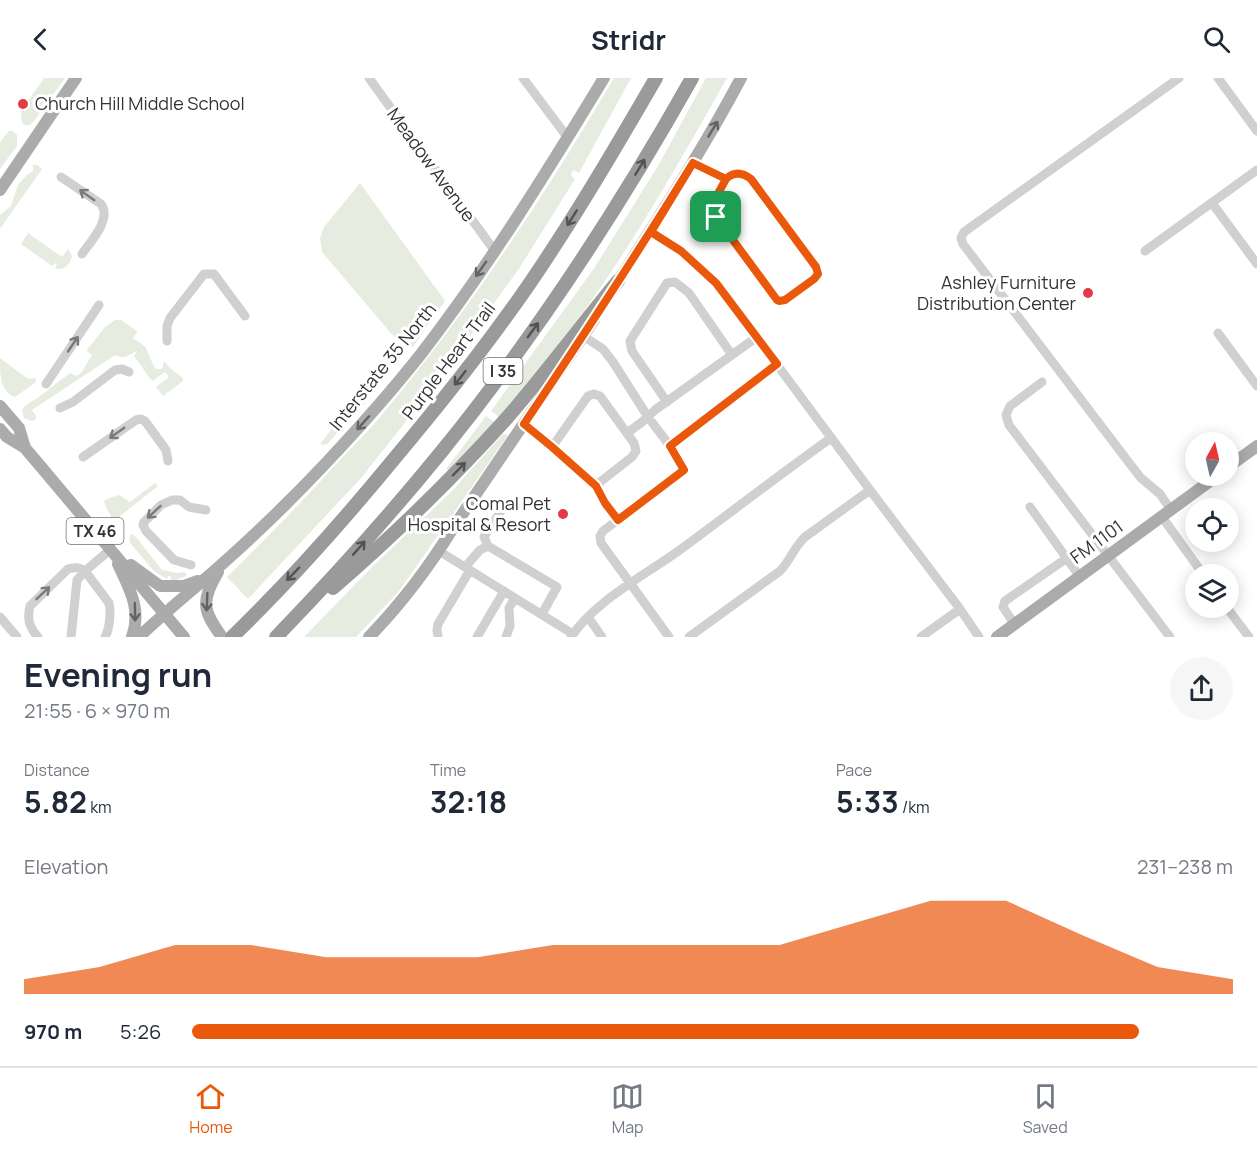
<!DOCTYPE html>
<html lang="en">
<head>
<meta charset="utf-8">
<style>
	:root { --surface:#fff; --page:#f6f6f7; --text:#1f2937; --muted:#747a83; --line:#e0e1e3; --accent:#ea580c }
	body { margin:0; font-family:Manrope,sans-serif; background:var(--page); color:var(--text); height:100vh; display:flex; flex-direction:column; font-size:22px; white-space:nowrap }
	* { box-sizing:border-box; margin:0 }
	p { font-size:20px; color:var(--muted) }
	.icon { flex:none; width:33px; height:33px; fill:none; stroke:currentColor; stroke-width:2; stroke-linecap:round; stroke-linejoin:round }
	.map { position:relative; height:559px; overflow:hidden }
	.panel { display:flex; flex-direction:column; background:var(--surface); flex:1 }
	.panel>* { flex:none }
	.needle { width:39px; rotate:8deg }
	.fabs { position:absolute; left:1185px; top:354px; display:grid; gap:12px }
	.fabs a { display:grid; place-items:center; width:54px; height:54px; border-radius:50%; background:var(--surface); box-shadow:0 3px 15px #0003; font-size:30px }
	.pin { position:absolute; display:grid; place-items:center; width:51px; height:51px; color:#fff; margin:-26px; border-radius:12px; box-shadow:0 3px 9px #0006 }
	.round { display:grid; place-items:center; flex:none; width:63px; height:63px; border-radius:32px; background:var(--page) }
	.overview { display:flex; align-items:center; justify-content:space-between; height:102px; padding:0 24px }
	h1 { font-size:33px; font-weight:700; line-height:45px }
	.figures { display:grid; grid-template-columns:repeat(3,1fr); gap:9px; height:102px; padding:6px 24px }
	.figures div { display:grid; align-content:center }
	.figures b { font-size:30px; font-weight:700 }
	.figures small { font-size:16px; font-weight:400 }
	.figures p { font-size:16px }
	.chart { height:168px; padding:12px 24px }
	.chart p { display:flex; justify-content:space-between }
	.chart svg { width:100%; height:108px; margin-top:6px; fill:var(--accent); opacity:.7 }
	ul { padding:0 24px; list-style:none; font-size:20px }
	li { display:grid; grid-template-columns:96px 72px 1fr; align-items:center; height:45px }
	li i { height:15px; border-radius:8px; background:var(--accent) }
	header { display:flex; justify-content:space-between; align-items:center; height:78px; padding:0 24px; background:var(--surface); font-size:27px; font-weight:700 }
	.tabs { display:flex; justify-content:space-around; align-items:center; height:84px; border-top:2px solid var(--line); background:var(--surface); font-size:16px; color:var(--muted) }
	.tabs a { display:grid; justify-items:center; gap:3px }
	.tabs .active { color:var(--accent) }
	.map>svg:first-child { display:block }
</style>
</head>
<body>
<header><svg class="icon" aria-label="back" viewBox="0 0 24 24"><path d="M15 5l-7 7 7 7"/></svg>Stridr<svg class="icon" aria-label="search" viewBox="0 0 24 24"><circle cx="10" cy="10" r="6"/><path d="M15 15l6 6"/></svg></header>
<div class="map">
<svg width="1257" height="559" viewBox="0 0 1257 559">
	<rect width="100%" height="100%" fill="#fff"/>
	<path fill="#e6ecdf" d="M 44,0 L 65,0 L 35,42 L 30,47 L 25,47 L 22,45 L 21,34 L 23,30 Z
		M 614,0 L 631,0 L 579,95 L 573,92 L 571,97 L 575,101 L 520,189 L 448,289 L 442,285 L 436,293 L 441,299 L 361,400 L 248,521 L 227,499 C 265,462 302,424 338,384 C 353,368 370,352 384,334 C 471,230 545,117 614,0 Z
		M 706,0 L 727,0 C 689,67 652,133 609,197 C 576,247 536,293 499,339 L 491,333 L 595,189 L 658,88 Z
		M 9,53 L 12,53 L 17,57 L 17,68 L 0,91 L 0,64 Z
		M 33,87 L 37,87 L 42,91 L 0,151 L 0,137 L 11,128 L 18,107 L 22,102 L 27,97 L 33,93 Z
		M 360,105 L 445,223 L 413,269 L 401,267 L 322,174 L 320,160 L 324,149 Z
		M 28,155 L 62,179 L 68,171 L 69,172 L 72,178 C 71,185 65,192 57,191 L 55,190 L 57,187 L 55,185 L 52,188 L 21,166 Z
		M 115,242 L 121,242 L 137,253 L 137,254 L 133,260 C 137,263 143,266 146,270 C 149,277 151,284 156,291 L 162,291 L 163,289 L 163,285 L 165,284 L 170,290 L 183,300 L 183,303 L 163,318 L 156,309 L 169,299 L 165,294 L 152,303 L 134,278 L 137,273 C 127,277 126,282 115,277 L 32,332 L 36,338 L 35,342 L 32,343 L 24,340 L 22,332 L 26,327 L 36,321 L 70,295 L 77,298 L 81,295 L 92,277 L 87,273 L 87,272 L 105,249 Z
		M 0,280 L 28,301 L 34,300 L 36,301 L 36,304 L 15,319 C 0,313 0,297 0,280 Z
		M 358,316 L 367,323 L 329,364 L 327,366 L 321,367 L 321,365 Z
		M 486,338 L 496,345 L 451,393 L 446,391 Z
		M 503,356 L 508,357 L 399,513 L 356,559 L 304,559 L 372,489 L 452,413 Z
		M 155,405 L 158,408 L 119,439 L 123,445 L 122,447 L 115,444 L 115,442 L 113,442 L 106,429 L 104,423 L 109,420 L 119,417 L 130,424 Z
		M 131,456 L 136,459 L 162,492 L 177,495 L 185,494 L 187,498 L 176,502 L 171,502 L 170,498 L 168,498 L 167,501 L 154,493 L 131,466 L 129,461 Z"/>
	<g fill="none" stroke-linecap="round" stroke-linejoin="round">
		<path stroke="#d0d0d0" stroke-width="9" d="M 369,0 L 494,172
			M 523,0 L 568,60
			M 1218,0 L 1257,53
			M 693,85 L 726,101
			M 738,95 L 745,97 L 751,101 L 818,192 C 816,204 795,215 785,222 L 779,223 L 775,219 L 714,135 C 713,126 721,104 728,98 C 731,96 734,96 738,95 Z
			M 61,99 L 101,126 C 112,141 91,163 82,176
			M 1212,125 L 1257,186
			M 651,154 C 678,169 703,190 723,214 L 870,412 L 960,531 L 979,559
			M 1145,173 L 1257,92
			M 1218,255 L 1257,308
			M 583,258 L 603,271 L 613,284 L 648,339 L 670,368 L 684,392 L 603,453 L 600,458 L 601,465 L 669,559
			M 167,263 L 167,248 L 170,240 L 204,196 L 214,196 L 245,238
			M 1042,304 L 1010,328 L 1006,337 L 1009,347 L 1170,559
			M 46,306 L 99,227
			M 667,324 L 632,273 L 630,263 L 667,205 L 675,204 L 689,215 L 732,277
			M 60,330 L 73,324 L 115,292 L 122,291 L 129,294
			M 523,346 L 552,369 L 595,408 L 605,425 L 618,442
			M 627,355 L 642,344 L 655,332 L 757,259
			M 670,368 L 777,286
			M 552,369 L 588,318 L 594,316 L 600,318 L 634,365 L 636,373 L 632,379 L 595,408
			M 83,379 L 136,342 L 141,341 L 145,343 L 166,372 L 168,383
			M 1030,429 L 1080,499
			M 1171,432 L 1160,416 L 1141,400 L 1130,386 L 963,166 L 961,160 L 964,154 L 1179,0
			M 1162,439 L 1203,496
			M 488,468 L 557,509 L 542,536
			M 439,473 L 573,556
			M 191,487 L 174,482 L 146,453 L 143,447 L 144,444 L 161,427 L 172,422 L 180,422 L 189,429 L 206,432
			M 465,489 L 480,472 L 488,468 L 484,459 L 501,433
			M 1227,530 L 1249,559
			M 0,539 L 17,559
			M 588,539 L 602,559
			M 1015,547 L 1003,529 L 1005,523 L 1067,480
			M 38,559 C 29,549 27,541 30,528 L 68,491 C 75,489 79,489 85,493 L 109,525 C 111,534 110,550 105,559
			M 71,559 L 77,502 L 85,493 L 111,471
			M 438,559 L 437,552 L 438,546 L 470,492
			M 477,559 L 504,513
			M 506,559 L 510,548 L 509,530 L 515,520
			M 571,559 C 594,524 643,498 677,474 C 729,436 779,397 831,360
			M 689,559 L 780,493 C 790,483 794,469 805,459 L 870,412
			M 921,559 L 960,531"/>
		<path stroke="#ababab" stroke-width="12" d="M 0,112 L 76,0
			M 614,210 C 658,140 703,72 741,0
			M 0,328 L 19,350 L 25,370
			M 0,351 L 7,359 L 25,370 L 42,390 L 184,559
			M 1228,389 L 1257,368
			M 118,486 C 129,510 142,531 132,559
			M 131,487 L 160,508 L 184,508 L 198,503
			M 218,494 C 201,523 202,532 222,559
			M 139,559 C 165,534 194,511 221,487 C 257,455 292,421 325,386 C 358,351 391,314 421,276 C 488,189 547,94 604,0
			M 369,559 C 401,526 429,489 453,450 L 594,242
			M 997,559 L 1217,398"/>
		<path stroke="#9a9a9a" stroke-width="14" d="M 333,510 C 394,457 452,401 506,341 C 545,296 580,249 618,203
			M 232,559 C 290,503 343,443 394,381 C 442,324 488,266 530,205 C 575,139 616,69 656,0
			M 276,559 C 334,499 390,437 442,373 C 537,256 619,130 692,0"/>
	</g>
	<defs><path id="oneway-shaft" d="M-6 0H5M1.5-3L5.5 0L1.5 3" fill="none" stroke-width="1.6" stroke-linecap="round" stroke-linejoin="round" transform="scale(1.5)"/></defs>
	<g stroke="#636363">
		<use href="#oneway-shaft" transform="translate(713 51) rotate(-59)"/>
		<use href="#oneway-shaft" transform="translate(481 191) rotate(125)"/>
		<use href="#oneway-shaft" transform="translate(363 345) rotate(132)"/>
		<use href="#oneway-shaft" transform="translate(207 524) rotate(92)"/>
		<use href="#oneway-shaft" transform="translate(135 534) rotate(89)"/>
	</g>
	<g stroke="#525252">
		<use href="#oneway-shaft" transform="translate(640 89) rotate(-59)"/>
		<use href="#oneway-shaft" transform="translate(572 140) rotate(122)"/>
		<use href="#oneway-shaft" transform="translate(533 252) rotate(-54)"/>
		<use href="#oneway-shaft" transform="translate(460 300) rotate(128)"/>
		<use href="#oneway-shaft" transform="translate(459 391) rotate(-46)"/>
		<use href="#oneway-shaft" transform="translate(359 470) rotate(-49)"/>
		<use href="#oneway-shaft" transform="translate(293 496) rotate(134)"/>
	</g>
	<g stroke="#7a7a7a">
		<use href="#oneway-shaft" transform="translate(87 117) rotate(-145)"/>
		<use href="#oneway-shaft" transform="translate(73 266) rotate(-56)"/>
		<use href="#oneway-shaft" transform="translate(117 355) rotate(145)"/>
		<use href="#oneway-shaft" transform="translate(154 434) rotate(137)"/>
		<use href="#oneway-shaft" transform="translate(43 515) rotate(-43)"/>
	</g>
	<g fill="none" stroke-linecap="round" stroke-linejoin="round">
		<defs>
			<path id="route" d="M 716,139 C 710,125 720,113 726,101 L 693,85 C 639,173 582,260 524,346 L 552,369 L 596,408 L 605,425 L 618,442 L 684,392 L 670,368 L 777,286 L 716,205 L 681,173 L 651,154 L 693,85 L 726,101 C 734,93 743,95 751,101 L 816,189 L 818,196 L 814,201 L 785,222 L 779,223 L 777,222 L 716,139"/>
		</defs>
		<use href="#route" stroke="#fff" stroke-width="12"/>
		<use href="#route" stroke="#ea580c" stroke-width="8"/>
	</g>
	<g fill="#e63946" stroke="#fff" stroke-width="2">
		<circle cx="23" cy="26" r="6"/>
		<circle cx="1088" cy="215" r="6"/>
		<circle cx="563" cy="436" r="6"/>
	</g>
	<g text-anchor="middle" stroke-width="6" stroke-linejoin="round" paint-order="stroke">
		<g fill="#fff" stroke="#707070" stroke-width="1.5">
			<rect x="483.5" y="280" width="39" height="26" rx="4.5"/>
			<rect x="66.5" y="440" width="57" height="26" rx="4.5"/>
		</g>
		<g font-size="16" font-weight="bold" fill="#333">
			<text x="503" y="299">I 35</text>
			<text x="95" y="459">TX 46</text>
		</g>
		<g font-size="18" fill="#333" stroke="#fff" text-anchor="end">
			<text x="35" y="32" text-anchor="start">Church Hill Middle School</text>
			<text x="1076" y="211">Ashley Furniture<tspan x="1076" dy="21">Distribution Center</tspan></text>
			<text x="551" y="432">Comal Pet<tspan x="551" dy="21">Hospital &amp; Resort</tspan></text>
		</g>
		<g font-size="18" fill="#333" stroke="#fff">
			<text transform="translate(431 87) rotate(54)" y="6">Meadow Avenue</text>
			<text transform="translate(449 283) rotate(-53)" y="6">Purple Heart Trail</text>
			<text transform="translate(383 289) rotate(-51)" y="6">Interstate 35 North</text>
			<text transform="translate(1097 464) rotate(-36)" y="6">FM 1101</text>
		</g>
	</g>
</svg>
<div class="fabs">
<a><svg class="needle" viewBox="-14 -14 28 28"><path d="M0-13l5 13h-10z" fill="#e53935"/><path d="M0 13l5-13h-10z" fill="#747a83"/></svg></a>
<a><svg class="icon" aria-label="locate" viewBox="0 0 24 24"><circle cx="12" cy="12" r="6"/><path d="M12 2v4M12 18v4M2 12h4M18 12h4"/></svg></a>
<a><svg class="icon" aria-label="layers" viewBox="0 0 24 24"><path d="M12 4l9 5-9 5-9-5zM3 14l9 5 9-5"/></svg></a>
</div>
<div class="pin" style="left:716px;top:139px;background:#1e9e55"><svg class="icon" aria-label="arrive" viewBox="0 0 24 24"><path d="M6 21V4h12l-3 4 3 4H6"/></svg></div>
</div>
<section class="panel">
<div class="overview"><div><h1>Evening run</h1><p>21:55 · 6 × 970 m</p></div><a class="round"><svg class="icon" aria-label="share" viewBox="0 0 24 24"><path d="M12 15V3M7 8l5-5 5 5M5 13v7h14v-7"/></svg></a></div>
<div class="figures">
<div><p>Distance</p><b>5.82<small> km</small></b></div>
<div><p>Time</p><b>32:18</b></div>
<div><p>Pace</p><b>5:33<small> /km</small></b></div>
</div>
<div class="chart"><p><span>Elevation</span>231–238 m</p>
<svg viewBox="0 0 160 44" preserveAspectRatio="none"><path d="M0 44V38L10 33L20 24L30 24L40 29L50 29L60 29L70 24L80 24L90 24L100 24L110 15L120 6L130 6L140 20L150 33L160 38V44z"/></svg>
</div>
<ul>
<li><b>970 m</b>5:26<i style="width:91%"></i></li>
</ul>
</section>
<nav class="tabs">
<a class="active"><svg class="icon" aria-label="home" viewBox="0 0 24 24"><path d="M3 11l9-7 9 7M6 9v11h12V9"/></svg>Home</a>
<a><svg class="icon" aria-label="map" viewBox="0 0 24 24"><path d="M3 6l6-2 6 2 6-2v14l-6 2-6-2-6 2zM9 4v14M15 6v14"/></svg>Map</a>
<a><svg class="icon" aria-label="saved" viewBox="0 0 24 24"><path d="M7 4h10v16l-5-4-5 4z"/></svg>Saved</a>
</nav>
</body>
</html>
